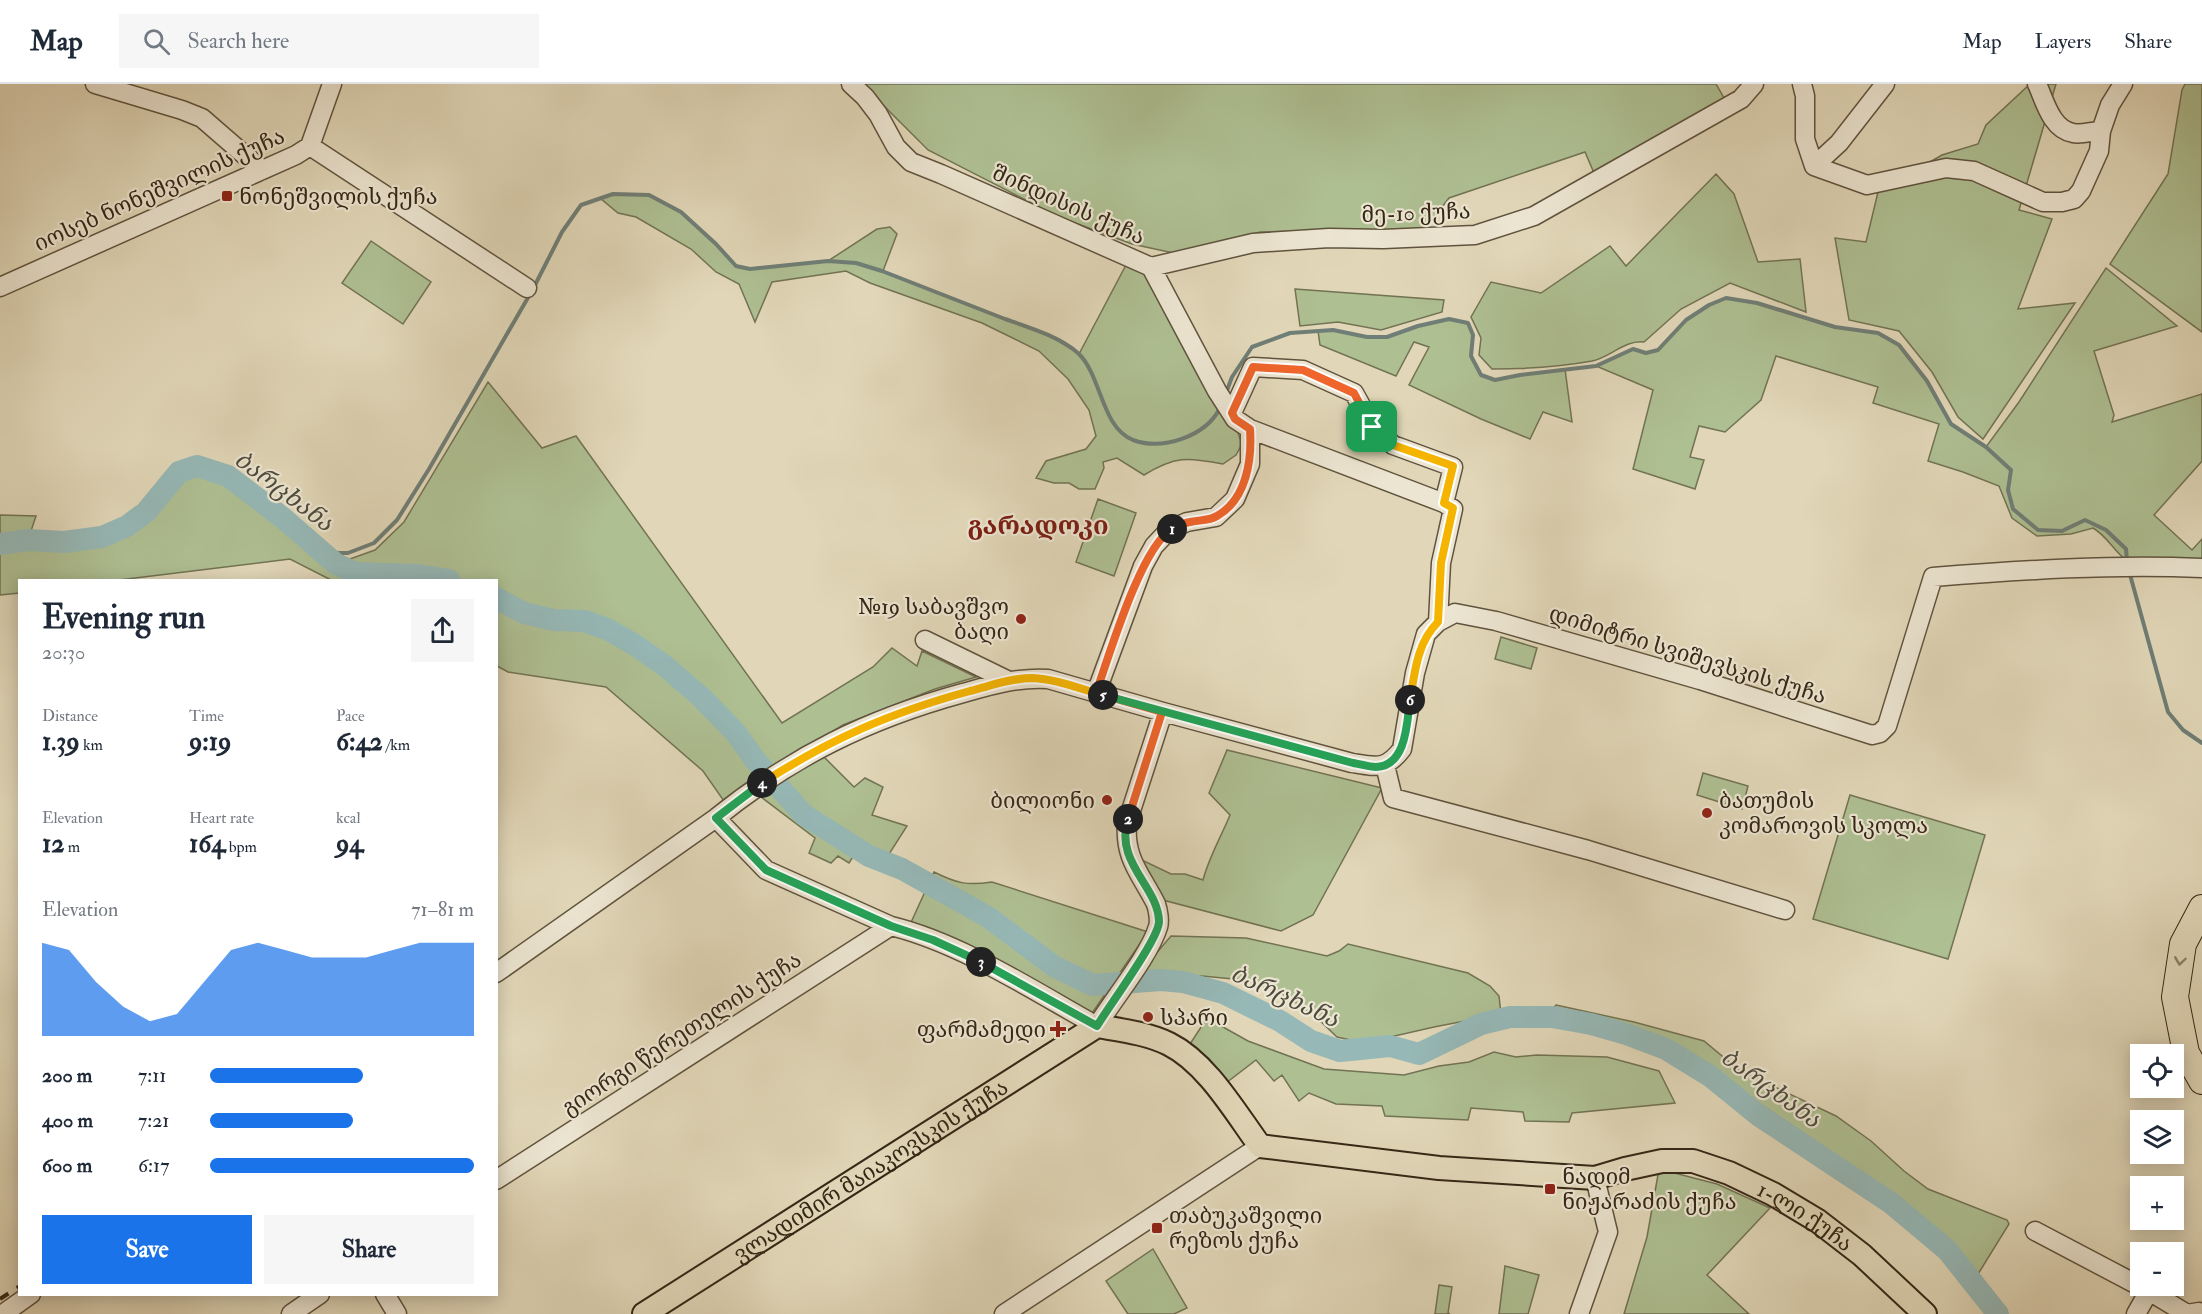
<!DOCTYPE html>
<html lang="en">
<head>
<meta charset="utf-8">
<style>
	:root { --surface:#fff; --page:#f6f6f7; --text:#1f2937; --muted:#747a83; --line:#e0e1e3; --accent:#1a73e8 }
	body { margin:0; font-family:"IM FELL Double Pica","Noto Serif Georgian",serif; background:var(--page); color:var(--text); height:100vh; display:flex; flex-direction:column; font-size:22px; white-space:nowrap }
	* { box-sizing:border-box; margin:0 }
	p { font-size:20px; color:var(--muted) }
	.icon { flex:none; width:33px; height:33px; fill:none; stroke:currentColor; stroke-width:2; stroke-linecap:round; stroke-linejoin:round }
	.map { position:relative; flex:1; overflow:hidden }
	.drawer { position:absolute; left:18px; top:495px; width:480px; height:717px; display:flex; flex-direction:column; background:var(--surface); border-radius:0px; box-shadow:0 3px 15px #0003 }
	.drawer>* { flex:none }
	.fabs { position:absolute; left:2130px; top:960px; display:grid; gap:12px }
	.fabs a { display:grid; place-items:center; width:54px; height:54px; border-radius:0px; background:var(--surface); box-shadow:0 3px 15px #0003; font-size:30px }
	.pin { position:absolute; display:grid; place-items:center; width:51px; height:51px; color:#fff; margin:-26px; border-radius:12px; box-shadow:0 3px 9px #0006 }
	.km { position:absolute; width:30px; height:30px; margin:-15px; border-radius:50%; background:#222; color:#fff; font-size:16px; line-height:30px; text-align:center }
	.round { display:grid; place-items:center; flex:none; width:63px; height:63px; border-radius:0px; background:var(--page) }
	.headline { display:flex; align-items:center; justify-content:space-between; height:102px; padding:0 24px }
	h1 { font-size:33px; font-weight:800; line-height:45px }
	.stats { display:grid; grid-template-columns:repeat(3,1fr); gap:9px; height:102px; padding:6px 24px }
	.stats div { display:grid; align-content:center }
	.stats b { font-size:26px; font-weight:800 }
	.stats small { font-size:16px; font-weight:400 }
	.stats p { font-size:16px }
	.chart { height:168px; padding:12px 24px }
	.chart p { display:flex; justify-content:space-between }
	.chart svg { width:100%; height:108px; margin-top:6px; fill:var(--accent); opacity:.7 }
	.primary-button { display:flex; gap:12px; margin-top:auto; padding:12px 24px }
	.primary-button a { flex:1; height:69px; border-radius:0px; background:var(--accent); color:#fff; font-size:24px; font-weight:800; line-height:69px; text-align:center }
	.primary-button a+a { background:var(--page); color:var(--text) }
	ul { padding:0 24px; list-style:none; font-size:20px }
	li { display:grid; grid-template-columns:96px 72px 1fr; align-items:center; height:45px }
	li i { height:15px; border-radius:8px; background:var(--accent) }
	header { display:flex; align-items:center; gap:36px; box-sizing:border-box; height:84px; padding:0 30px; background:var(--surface); border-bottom:2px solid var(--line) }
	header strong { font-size:28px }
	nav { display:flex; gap:33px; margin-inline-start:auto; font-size:21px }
	.search { width:420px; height:54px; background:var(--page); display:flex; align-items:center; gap:15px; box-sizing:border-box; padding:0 21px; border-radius:0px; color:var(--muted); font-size:22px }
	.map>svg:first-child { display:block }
</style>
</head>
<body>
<header>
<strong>Map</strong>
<div class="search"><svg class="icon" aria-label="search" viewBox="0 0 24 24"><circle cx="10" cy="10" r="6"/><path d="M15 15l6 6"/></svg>Search here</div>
<nav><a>Map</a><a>Layers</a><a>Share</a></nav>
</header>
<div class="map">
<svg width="2202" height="1230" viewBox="0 0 2202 1230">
	<rect width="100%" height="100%" fill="#e1d7b8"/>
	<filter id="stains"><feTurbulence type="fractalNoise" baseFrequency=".00333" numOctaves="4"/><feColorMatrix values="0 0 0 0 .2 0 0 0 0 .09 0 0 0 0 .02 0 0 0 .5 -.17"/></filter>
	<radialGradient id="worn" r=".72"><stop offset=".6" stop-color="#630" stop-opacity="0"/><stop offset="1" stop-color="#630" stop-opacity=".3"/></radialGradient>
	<path fill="#aebf92" stroke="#727354" stroke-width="1.5" d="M 862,0 L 1716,0 L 1724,14 L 1594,89 L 1585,68 L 1449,114 L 1425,145 L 1260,148 L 1178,170 L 1132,160 L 1059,133 L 928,66 Z
		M 2030,0 L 2056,0 L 2019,126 L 2052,135 L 2018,225 L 2075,219 L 1983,355 L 1958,333 L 1932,288 L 1899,247 L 1849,236 L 1835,154 L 1866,158 L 1878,108 L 1942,71 L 1978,60 L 1986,41 Z
		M 2185,0 L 2202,0 L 2202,248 L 2110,180 L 2168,90 L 2182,6 Z
		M 1716,90 L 1734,110 L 1758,178 L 1800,175 L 1806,228 L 1730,199 L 1681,225 L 1644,258 C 1624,256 1611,273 1592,277 C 1559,283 1525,285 1492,285 L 1479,271 L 1481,254 L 1471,233 L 1491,198 L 1541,209 L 1610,162 L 1626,182 Z
		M 613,110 L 649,111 L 681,128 L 716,160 L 736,182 L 750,185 L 828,177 L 877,145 L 890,143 L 897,150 L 883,187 L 1052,253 L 1079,270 L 1126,181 L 1150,193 L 1234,338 L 1242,360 L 1236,371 L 1223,380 C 1187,373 1175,372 1144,391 L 1117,374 L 1103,378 L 1104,384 L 1095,405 L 1079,405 L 1069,399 L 1054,399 L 1036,394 L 1046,377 L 1086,365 L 1096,352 L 1089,326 L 1068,295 L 1039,267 L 982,239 L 870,199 L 846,187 L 772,198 L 755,238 L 739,200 L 716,188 L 691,165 L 636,133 L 618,129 L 600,114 Z
		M 371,157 L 431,198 L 403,240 L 342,199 Z
		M 2106,184 L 2177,242 L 2094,267 L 2114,331 L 2112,338 L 2202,310 L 2202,377 L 2154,431 L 2192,466 L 2202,455 L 2202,478 L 2126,476 C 2113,466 2107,452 2093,444 L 2071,450 L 2037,452 L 2012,434 L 1999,402 L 1963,388 L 1928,377 L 1939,340 L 1873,319 L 1878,303 L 1776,272 L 1761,316 L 1725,348 L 1699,342 L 1690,373 L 1704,376 L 1695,405 L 1633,385 L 1653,306 L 1596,282 L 1633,265 L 1646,269 L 1658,266 L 1686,236 L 1709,221 L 1726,214 L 1757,219 L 1835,243 L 1878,249 L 1899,261 L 1927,297 L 1951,340 L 1986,363 L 2019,318 Z
		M 1295,205 L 1444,216 L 1442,228 L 1381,246 L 1338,238 L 1300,242 Z
		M 1449,235 L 1468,239 L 1473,251 L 1471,272 L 1481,291 L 1495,296 L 1520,291 L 1565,285 L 1572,338 L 1543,328 L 1530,355 L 1481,335 L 1409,301 L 1429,263 L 1414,258 L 1396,292 L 1320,261 L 1318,247 L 1333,246 L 1367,253 L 1387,253 L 1418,242 Z
		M 488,298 L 542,364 L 576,352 L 782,639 L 873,583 L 892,564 L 917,582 L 922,567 L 976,593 L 935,605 L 843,641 L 776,682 L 755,676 L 748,703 L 726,720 L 703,687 L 606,603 L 508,588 L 497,582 L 496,496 L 331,496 L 290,475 L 119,496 L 20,496 L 19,509 L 0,511 L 0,431 L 36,432 L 28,456 L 64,458 L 102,453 L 127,442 L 146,428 L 179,388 L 197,382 L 228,392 L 283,434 L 336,480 L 375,466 L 404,438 Z
		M 1098,415 L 1136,429 L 1114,492 L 1076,478 Z
		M 1501,553 L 1537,564 L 1531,585 L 1495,575 Z
		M 1227,666 L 1382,704 L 1313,831 L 1281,847 L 1159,815 L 1142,776 L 1171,790 L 1185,790 L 1203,796 C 1209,773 1221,753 1230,731 L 1209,709 Z
		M 822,671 L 854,703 L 865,694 L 883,703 L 872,731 L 907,742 L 884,778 L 858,765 L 849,779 L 838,772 L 831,779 L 809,769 L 815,754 L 761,713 L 779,696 Z
		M 1703,689 L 1748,702 L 1742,725 L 1697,711 Z
		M 1850,711 L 1985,751 L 1948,875 L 1813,835 Z
		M 934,788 C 956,799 967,802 992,798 L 1148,848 L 1088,935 L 920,841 L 908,845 Z
		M 1171,852 L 1246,854 L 1327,872 L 1339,867 L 1348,860 L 1468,889 L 1490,902 L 1499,912 L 1501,930 L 1434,943 L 1364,959 L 1337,953 L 1314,931 L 1278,907 L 1244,896 L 1202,892 L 1136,893 Z
		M 1556,921 L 1634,938 L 1704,957 L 1739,986 L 1836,1032 L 1871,1057 L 1904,1087 L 1928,1105 L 2007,1136 L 2009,1140 L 1975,1195 L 1954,1168 L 1894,1114 L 1827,1065 L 1669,959 L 1611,942 L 1549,929 Z
		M 1207,934 L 1248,957 L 1324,985 L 1404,991 L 1439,982 L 1469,978 L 1494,968 L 1516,973 L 1537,971 L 1607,973 L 1659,987 L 1675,1019 L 1572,1029 L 1569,1038 L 1525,1037 L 1523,1028 L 1471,1024 L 1468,1036 L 1385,1032 L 1382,1022 L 1336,1020 L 1309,1009 L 1299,1017 L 1282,991 L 1274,997 L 1256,976 L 1222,1002 L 1188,963 Z
		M 1659,1085 L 1717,1100 L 1770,1124 L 1707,1191 L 1749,1230 L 1624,1230 L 1647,1153 Z
		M 1153,1165 L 1187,1224 L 1174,1230 L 1128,1230 L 1106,1197 Z
		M 1505,1182 L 1539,1191 L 1528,1230 L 1499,1230 Z
		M 1439,1201 L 1452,1203 L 1448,1229 L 1450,1230 L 1435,1230 Z"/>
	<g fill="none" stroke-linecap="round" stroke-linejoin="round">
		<path stroke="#6f7e76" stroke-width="4" d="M 1226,309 L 1232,293 L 1252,263 L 1290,249 L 1333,246 L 1367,253 L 1387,253 L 1418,242 L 1449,235 L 1468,239 L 1473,251 L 1471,272 L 1481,291 L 1495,296 L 1520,291 L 1596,282 L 1633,265 L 1646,269 L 1658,266 L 1686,236 L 1709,221 L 1726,214 L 1757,219 L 1835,243 L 1878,249 L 1899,261 L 1927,297 L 1951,340 L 1986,363 L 2011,386 L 2008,406 L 2013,425 L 2038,446 L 2062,447 L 2085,436 L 2106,446 L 2126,465 L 2127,477
			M 312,459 L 329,469 L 348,469 L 374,459 L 397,436 L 429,385 L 533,205 L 562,148 L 581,121 L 613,110 L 649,111 L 681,128 L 716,160 L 736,182 L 750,185 L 828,177 L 856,179 L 882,187 C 923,203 964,219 1005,235 C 1028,243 1061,253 1079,270 C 1102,293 1101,343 1133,356 C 1163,367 1206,352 1220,324
			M 2129,487 L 2168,628 L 2183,646 L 2202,659"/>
		<path stroke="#96b8b6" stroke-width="22" d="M 0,460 L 28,456 L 64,458 L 102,453 L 127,442 L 146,428 L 179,388 L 197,382 L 228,392 L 283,434 L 336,480 L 356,489 L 418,491 L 449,496
			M 496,514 L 524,529 L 554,536 L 584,537 L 607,545 L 635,561 L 665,582 L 701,613 L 735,648 L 755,676 L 804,731 L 869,772 L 902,785 L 988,833 L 1055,883 L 1093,901 L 1161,896 L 1183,898 L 1223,909 L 1280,937 L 1311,957 L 1340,967 L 1390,962 L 1419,970 L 1481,940 L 1510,933 L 1552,933 L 1591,940 L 1626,950 L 1666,965 L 1710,992 L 1758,1031 L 1891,1119 L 1947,1166 L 1998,1230"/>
		<defs>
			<path id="minor" d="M 95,0 L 182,26 L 202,34 L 262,86
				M 851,0 L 865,13 L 878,30 L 896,63 L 911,78 L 941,90 L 1151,183 L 1217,307 L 1235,335 L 1250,345 L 1250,380 L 1235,415 L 1216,433 L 1187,438 L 1169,446 L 1154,462 L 1143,482 L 1096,609
				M 1802,0 L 1805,12 L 1805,55 L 1814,82 L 1867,101 L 1946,84 L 1974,87 L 2043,118 L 2062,118 L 2074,115 L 2081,107 L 2099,67 L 2101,47 C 2093,47 2081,51 2073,49 C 2051,45 2045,17 2037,0
				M 2101,47 L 2110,21 L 2123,0
				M 310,62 L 527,204
				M 1814,82 L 1839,59 L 1885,0
				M 1151,183 L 1253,159 L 1329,154 L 1383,155 L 1475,151 L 1534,132 L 1741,15 L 1754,0
				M 0,203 L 296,71 L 310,62 L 332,0
				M 1232,329 L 1253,283 L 1303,286 L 1354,309 L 1373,343 L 1393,361 L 1453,383 L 1444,419
				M 1250,345 L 1444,419 L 1453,425 L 1441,479 L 1438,538
				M 925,556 L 1009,597
				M 1385,681 L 1393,714 L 1588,766 L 1785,826
				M 716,734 L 766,786 L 891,842 C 961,859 1034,907 1097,942 C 1114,914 1149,872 1158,843 C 1160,837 1158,826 1156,820 C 1141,790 1124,775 1127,739 L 1163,628
				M 496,889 L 716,734 C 793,672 868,635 963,609 C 992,601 1018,593 1048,595 L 1163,628 L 1352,679 C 1377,683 1386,686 1402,665 L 1415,589 L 1426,550 L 1438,538 L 1455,529 L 1496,537 L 1700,596 L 1872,651 L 1880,649 L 1887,642 L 1933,493 C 2022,486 2113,480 2202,484
				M 496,1096 L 891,842
				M 2035,1147 L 2149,1207 L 2187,1230 L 2199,1228 L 2201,1230
				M 385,1210 L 397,1230
				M 3,1230 L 31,1210
				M 291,1230 L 320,1210
				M 1004,1230 L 1260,1062
				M 1579,1230 L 1608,1148 L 1595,1094
				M 2136,1230 L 2149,1207"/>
			<g id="major">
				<path id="s1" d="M 644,1230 L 1097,942 C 1120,946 1147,949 1169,960 C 1207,979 1235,1028 1260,1062 L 1439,1084 L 1595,1094 L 1625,1085 L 1662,1077 L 1693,1077 L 1729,1089 L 1773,1110 L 1818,1137 L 1862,1171 L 1925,1230"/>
			</g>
			<path id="highway" d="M 2202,824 L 2183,860 L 2175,913 L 2186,969 L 2202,997"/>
		</defs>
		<use href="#minor" stroke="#60533e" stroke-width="21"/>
		<use href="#major" stroke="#352716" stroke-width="26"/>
		<use href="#highway" stroke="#352716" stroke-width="28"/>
		<use href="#minor" stroke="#ece5d1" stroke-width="18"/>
		<use href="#major" stroke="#e1d7b8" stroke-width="22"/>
		<use href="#highway" stroke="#e1d7b8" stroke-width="26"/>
		<path stroke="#352716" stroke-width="4" stroke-dasharray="10 10" stroke-linecap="butt" d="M 0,1215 L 20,1202"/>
	</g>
	<defs><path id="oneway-chevron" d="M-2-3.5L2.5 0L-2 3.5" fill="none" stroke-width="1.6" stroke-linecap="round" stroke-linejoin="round" transform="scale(1.5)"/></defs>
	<use stroke="#8b7f67" href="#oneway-chevron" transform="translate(2180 877) rotate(98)"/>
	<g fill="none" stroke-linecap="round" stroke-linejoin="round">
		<defs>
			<path id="split-1" d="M 1172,445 C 1178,442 1184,439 1190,438 C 1198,436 1209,437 1217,432 C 1247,415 1252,375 1250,345 L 1235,335 L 1232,329 L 1253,283 L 1303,286 L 1354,309 L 1372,343"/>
			<path id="split-2" d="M 1128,735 L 1162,628 L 1096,609 C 1109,572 1141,463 1172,445"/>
			<path id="split-3" d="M 981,878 L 1097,942 C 1109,922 1158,856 1159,838 C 1159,803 1114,779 1128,735"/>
			<path id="split-4" d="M 762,699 L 716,734 L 766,786 L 891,842 L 933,856 L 981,878"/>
			<path id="split-5" d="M 762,699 C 832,654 890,629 970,607 C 990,602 1011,594 1032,594 C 1057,595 1080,605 1103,611"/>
			<path id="split-6" d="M 1103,611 L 1353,679 C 1360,680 1369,683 1376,683 C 1407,682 1407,637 1410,616"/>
			<path id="split-7" d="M 1372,343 L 1393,361 L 1453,382 L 1444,419 L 1453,424 L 1441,479 L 1438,538 C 1417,559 1415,587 1410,616"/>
		</defs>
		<use href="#split-1" stroke="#fff" stroke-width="12"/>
		<use href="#split-2" stroke="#fff" stroke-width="12"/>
		<use href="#split-3" stroke="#fff" stroke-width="12"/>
		<use href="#split-4" stroke="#fff" stroke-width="12"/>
		<use href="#split-5" stroke="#fff" stroke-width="12"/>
		<use href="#split-6" stroke="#fff" stroke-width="12"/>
		<use href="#split-7" stroke="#fff" stroke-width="12"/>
		<use href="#split-1" stroke="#f0652b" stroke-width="8"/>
		<use href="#split-2" stroke="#f0652b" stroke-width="8"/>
		<use href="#split-3" stroke="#22a559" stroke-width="8"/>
		<use href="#split-4" stroke="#22a559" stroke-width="8"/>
		<use href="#split-5" stroke="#f5b400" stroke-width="8"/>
		<use href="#split-6" stroke="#22a559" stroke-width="8"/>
		<use href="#split-7" stroke="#f5b400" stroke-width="8"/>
	</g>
	<g fill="#8f2418" stroke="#ece5d1" stroke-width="2">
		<rect x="221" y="106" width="12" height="12" rx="3"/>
		<circle cx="1021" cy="535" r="6"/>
		<circle cx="1107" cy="716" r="6"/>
		<circle cx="1707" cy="729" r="6"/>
		<circle cx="1148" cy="933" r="6"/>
		<path d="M1055 936h6v6h6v6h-6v6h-6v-6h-6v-6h6z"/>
		<rect x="1544" y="1099" width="12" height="12" rx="3"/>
		<rect x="1151" y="1138" width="12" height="12" rx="3"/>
	</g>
	<g text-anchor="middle" stroke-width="4.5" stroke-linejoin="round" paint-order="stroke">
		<g font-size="22" fill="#352716" stroke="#ece5d1">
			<text transform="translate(159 105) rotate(-24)" y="8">იოსებ ნონეშვილის ქუჩა</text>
			<text transform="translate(1069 120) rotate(24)" y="8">შინდისის ქუჩა</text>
			<text transform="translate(1416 128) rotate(-2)" y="8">მე-10 ქუჩა</text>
			<text transform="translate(1688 570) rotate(17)" y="8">დიმიტრი სვიშევსკის ქუჩა</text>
			<text transform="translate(681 949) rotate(-33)" y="8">გიორგი წერეთელის ქუჩა</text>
			<text dy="8" stroke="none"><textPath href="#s1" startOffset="268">ვლადიმირ მაიაკოვსკის ქუჩა</textPath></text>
			<text dy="8" stroke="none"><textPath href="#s1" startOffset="1312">1-ლი ქუჩა</textPath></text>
		</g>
		<g font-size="22" fill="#352716" stroke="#ece5d1" text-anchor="start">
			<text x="239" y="120">ნონეშვილის ქუჩა</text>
			<text x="1009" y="530" text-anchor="end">№19 საბავშვო<tspan x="1009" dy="25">ბაღი</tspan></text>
			<text x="1095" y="724" text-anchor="end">ბილიონი</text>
			<text x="1719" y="724">ბათუმის<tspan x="1719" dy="25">კომაროვის სკოლა</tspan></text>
			<text x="1160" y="941">სპარი</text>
			<text x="1046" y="953" text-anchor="end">ფარმამედი</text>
			<text x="1562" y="1100">ნადიმ<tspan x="1562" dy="25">ნიჟარაძის ქუჩა</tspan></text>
			<text x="1169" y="1139">თაბუკაშვილი<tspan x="1169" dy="25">რეზოს ქუჩა</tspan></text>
		</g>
		<g font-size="24" font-style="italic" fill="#4d4b3e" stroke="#ece5d1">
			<text transform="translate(284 407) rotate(37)" y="8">ბარცხანა</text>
			<text transform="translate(1285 912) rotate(25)" y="8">ბარცხანა</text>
			<text transform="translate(1771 1004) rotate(36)" y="8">ბარცხანა</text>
		</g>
		<g font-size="26" font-weight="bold" fill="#7a1f14" stroke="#ece5d1">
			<text x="1038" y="450">გარადოკი</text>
		</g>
	</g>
	<rect width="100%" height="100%" filter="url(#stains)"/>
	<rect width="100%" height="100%" fill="url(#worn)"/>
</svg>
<div class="fabs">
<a><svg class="icon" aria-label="locate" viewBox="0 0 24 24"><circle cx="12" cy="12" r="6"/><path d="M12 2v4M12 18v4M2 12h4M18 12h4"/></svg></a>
<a><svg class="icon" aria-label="layers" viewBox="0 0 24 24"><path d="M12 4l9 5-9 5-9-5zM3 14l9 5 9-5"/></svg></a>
<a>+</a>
<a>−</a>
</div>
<div class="pin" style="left:1372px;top:343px;background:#1e9e55"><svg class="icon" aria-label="arrive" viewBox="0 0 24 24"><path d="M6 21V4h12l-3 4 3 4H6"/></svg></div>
<b class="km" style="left:1172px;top:445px">1</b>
<b class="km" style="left:1128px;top:735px">2</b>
<b class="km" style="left:981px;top:878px">3</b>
<b class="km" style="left:762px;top:699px">4</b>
<b class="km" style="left:1103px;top:611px">5</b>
<b class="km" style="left:1410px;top:616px">6</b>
<section class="drawer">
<div class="headline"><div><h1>Evening run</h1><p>20:30</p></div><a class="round"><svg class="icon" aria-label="share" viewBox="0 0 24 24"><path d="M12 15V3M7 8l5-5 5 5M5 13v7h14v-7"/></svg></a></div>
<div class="stats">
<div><p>Distance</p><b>1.39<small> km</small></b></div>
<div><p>Time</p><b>9:19</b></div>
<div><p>Pace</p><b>6:42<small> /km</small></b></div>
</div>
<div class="stats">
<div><p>Elevation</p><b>12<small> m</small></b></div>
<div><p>Heart rate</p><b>164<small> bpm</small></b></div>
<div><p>kcal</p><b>94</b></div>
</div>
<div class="chart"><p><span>Elevation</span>71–81 m</p>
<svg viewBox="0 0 160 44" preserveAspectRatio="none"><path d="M0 44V6L10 9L20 22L30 32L40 38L50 35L60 22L70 9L80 6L90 9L100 12L110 12L120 12L130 9L140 6L150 6L160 6V44z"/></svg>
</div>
<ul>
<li><b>200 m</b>7:11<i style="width:58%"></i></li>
<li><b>400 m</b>7:21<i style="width:54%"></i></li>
<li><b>600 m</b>6:17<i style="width:100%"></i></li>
</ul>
<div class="primary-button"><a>Save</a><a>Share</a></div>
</section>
</div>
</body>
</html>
